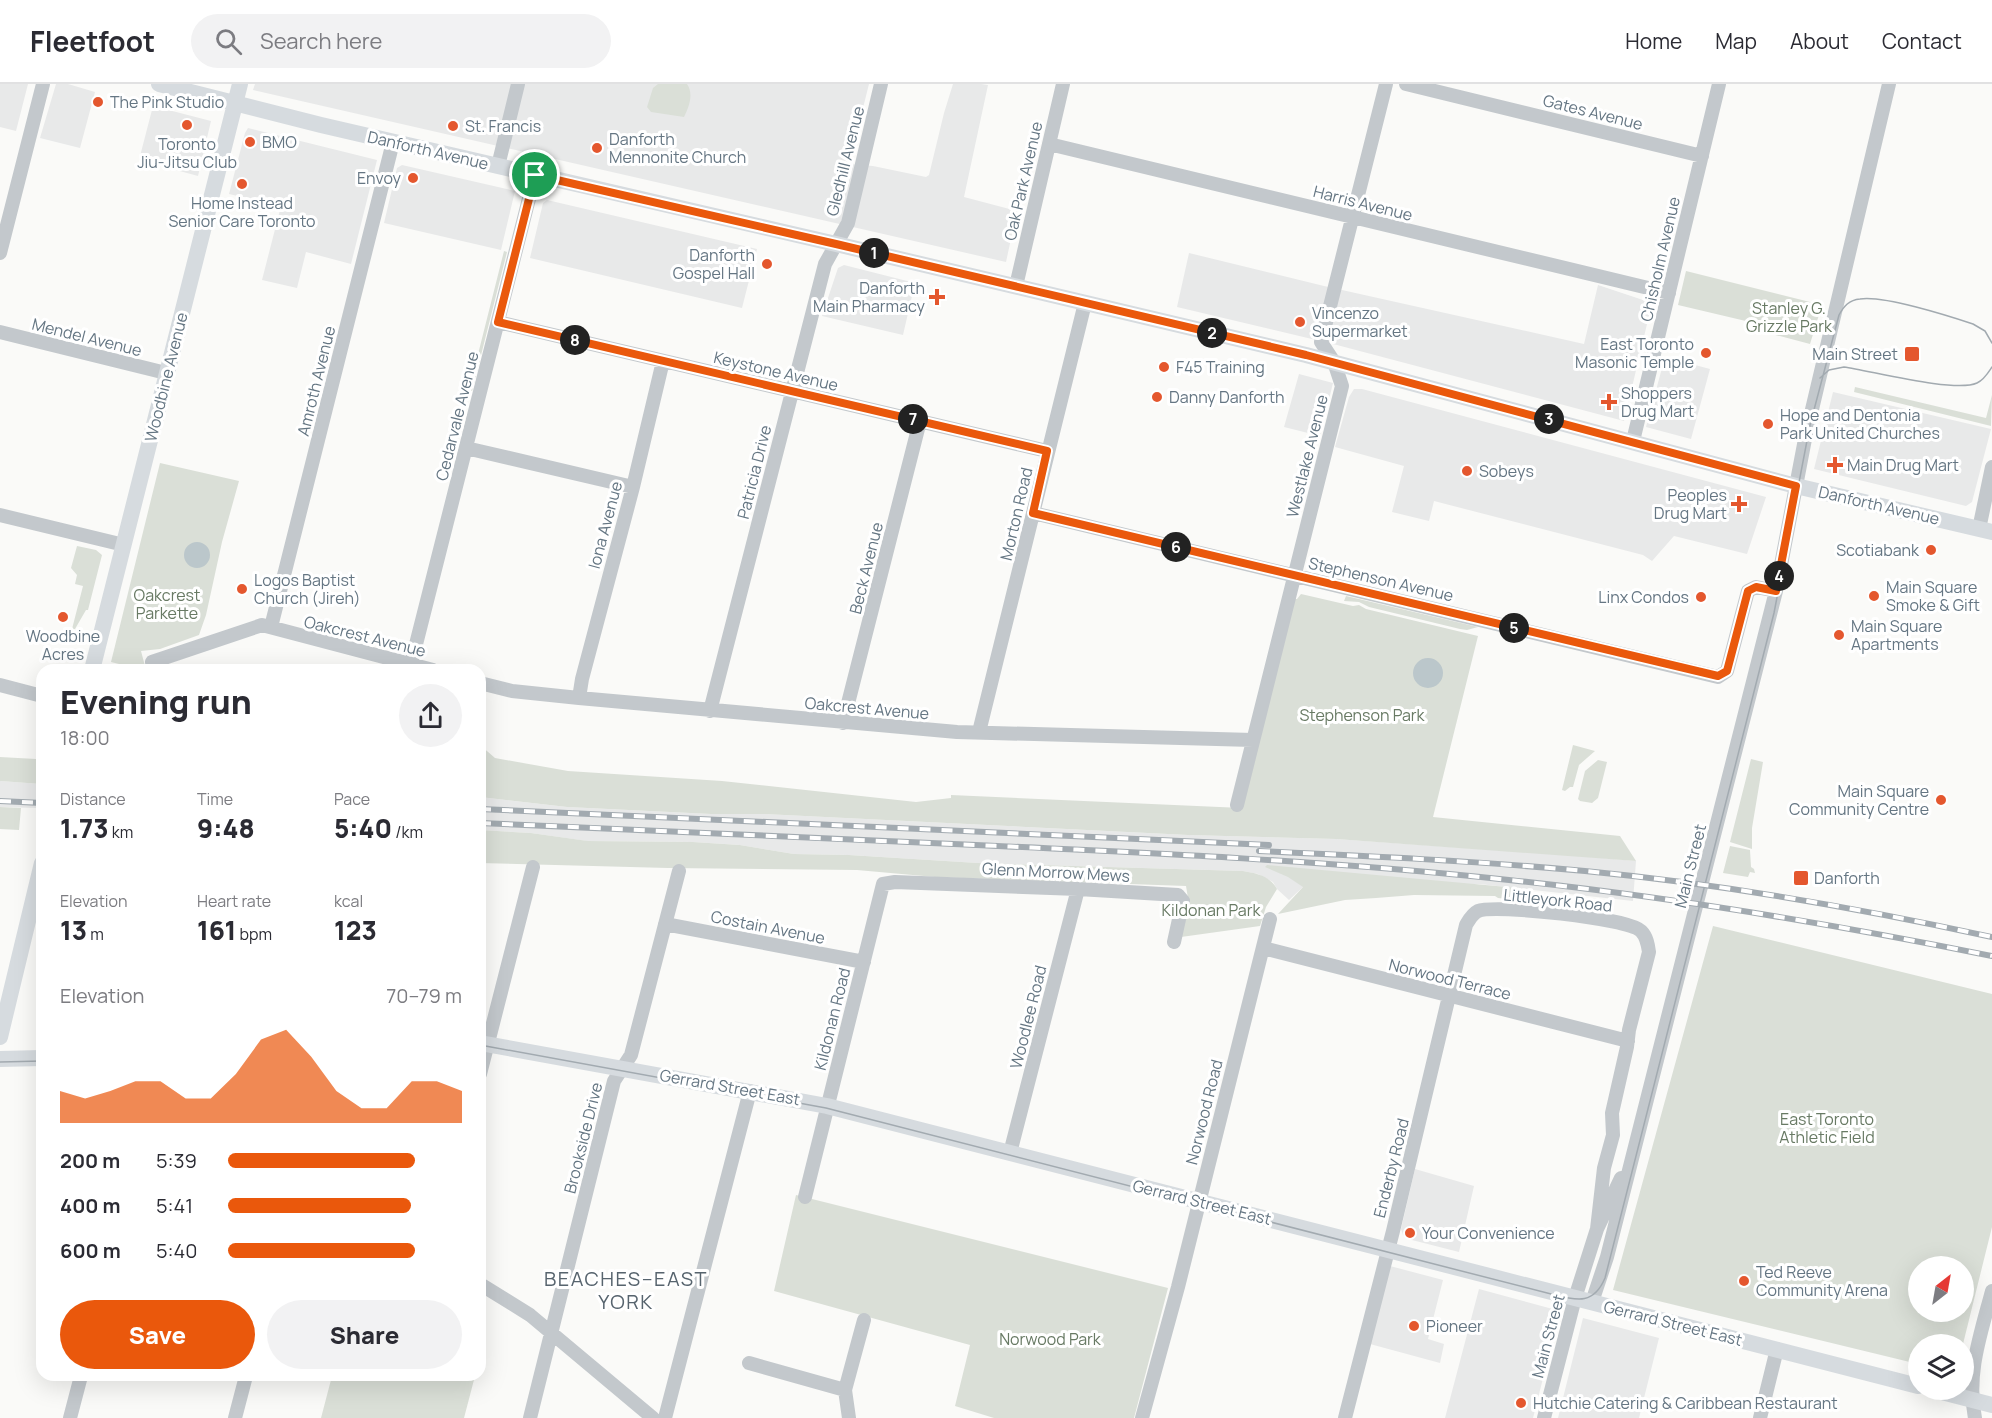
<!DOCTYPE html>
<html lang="en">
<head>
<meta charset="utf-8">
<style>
	:root { --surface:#fff; --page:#f2f2f3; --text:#2b2b33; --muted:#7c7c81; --line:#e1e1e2; --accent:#ea580c }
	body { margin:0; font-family:Manrope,sans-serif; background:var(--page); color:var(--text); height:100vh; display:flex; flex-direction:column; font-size:22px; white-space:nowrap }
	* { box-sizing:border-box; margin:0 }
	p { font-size:20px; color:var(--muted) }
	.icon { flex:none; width:33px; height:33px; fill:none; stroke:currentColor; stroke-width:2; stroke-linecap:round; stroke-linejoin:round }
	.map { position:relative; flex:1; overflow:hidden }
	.side { position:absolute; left:36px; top:580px; width:450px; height:717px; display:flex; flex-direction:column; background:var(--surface); border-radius:18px; box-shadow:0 6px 24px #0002 }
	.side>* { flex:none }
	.needle { width:39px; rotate:31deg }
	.tools { position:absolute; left:1908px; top:1172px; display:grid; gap:12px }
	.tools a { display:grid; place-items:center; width:66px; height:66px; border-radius:50%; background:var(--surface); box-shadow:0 6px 24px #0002; font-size:30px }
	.pin { position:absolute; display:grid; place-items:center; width:51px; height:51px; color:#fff; margin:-26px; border:3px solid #fff; border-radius:50%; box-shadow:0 2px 6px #0007 }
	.km { position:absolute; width:30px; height:30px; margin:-15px; border-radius:50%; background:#222; color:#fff; font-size:16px; line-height:30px; text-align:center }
	.round { display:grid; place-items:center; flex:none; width:63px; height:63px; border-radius:32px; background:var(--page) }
	.overview { display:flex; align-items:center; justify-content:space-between; height:102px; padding:0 24px }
	h1 { font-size:33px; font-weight:800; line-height:45px }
	.stats { display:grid; grid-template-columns:repeat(3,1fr); gap:9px; height:102px; padding:6px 24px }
	.stats div { display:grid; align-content:center }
	.stats b { font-size:26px; font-weight:800 }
	.stats small { font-size:16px; font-weight:400 }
	.stats p { font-size:16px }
	.chart { height:168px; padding:12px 24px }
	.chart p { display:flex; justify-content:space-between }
	.chart svg { width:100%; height:108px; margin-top:6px; fill:var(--accent); opacity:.7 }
	.primary-button { display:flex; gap:12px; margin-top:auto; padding:12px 24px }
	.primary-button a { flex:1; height:69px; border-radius:36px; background:var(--accent); color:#fff; font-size:24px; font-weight:800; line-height:69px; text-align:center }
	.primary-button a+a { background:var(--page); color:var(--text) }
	ul { padding:0 24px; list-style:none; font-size:20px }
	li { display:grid; grid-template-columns:96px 72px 1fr; align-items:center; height:45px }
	li i { height:15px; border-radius:8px; background:var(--accent) }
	header { display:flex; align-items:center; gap:36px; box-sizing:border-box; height:84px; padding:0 30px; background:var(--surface); border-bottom:2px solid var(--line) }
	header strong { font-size:28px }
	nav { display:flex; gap:33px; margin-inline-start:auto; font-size:21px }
	.search { width:420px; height:54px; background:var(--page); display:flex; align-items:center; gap:15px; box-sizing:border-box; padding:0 21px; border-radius:33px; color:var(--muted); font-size:22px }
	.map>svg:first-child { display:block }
</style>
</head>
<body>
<header>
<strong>Fleetfoot</strong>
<div class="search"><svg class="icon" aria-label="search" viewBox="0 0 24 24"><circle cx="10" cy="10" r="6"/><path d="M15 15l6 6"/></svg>Search here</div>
<nav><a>Home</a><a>Map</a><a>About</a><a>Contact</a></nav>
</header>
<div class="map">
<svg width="1992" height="1334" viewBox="0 0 1992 1334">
	<rect width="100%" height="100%" fill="#fafaf8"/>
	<path fill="#e8e9e9" d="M 0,0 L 28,0 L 16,47 L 0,43 Z
		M 56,0 L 68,0 L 95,8 L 80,64 L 40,54 Z
		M 255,0 L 869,0 L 849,80 L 873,82 L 926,93 L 929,91 L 944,29 L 953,0 L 981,0 L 988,1 L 964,113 L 1017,127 L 1006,178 L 253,6 Z
		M 153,22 L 211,37 L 198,92 L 139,76 Z
		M 248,44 L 377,76 L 351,180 L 306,168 L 297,204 L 262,196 L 281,122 L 229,110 L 245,49 Z
		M 402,81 L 515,107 L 501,166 L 384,139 L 397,84 Z
		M 547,116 L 757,165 L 742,224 L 530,174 L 543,119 Z
		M 1189,169 L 1324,202 L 1584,260 L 1598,201 L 1652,219 L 1624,337 L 1337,261 L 1177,223 Z
		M 844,181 L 915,199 L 903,251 L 822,232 L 838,184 Z
		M 1665,273 L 1710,285 L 1691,355 L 1646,343 Z
		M 1299,290 L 1333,299 L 1320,352 L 1284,343 Z
		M 1354,305 L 1362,305 L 1766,413 L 1747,470 L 1674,452 L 1652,477 L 1643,471 L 1434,417 L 1429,437 L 1392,428 L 1404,382 L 1335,363 L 1349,313 Z
		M 1833,308 L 1991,345 L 1972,418 L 1966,422 L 1814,385 Z
		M 0,697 L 41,700 L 37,724 L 0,723 Z
		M 480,713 L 567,723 L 711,730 L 764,730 L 1188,751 L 1336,755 L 1567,771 L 1636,777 L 1633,817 L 1479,800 L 1303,803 L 1289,816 L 1277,805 L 1273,798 L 1258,790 L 1243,787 L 978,779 L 849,771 L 794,770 L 740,761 L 693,758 L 587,757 L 531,749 L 480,746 Z
		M 1415,1085 L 1474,1102 L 1459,1168 L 1408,1155 L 1403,1151 L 1401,1145 Z
		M 1390,1182 L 1443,1196 L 1428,1255 L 1444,1260 L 1440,1279 L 1370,1260 Z
		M 1479,1205 L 1560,1227 L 1533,1334 L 1445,1334 Z
		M 1583,1234 L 1659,1254 L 1639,1334 L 1558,1334 Z"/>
	<path fill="#dadfd7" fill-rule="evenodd" d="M 658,0 L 687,0 C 694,10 689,23 684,33 L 651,28 L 647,23 L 653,4 Z
		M 504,167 L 507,168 L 472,307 L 469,306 Z
		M 1686,187 L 1822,221 L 1810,260 L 1749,244 L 1750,238 L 1678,221 Z
		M 1855,303 L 1986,334 L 1992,311 L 1991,342 L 1854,308 Z
		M 160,379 L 239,397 L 222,458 L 206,531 L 199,551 L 160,565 L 141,567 L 146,586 L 143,586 L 111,578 Z
		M 77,462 L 96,466 L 102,471 L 88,526 L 86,526 L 75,545 L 72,545 L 83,502 L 75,500 L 77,491 L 71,484 Z
		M 1301,510 L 1353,522 L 1359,521 L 1366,525 L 1478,552 L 1433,733 L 1620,752 L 1636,777 L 1336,755 L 1188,751 L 764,730 L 711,730 L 567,723 L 480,713 L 480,661 L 495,674 L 568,687 L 722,697 L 916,718 L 951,714 L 951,711 L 1242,724 L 1294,515 L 1297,515 Z
		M 1346,512 L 1478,543 L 1467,546 L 1460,545 L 1369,523 L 1359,518 L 1344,517 Z
		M 1573,661 L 1595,667 L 1579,681 L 1573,703 L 1570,703 L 1565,707 L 1562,706 Z
		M 0,673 L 36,675 L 41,700 L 0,697 Z
		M 1751,675 L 1763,678 L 1752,744 L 1752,765 L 1730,758 Z
		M 1598,676 L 1607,678 L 1598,714 L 1592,719 L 1580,717 L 1578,715 L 1585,687 Z
		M 0,723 L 21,724 L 19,746 L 0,745 Z
		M 480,746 L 531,749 L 588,757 L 693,758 L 740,761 L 794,770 L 849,771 L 978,779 L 1243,787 C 1256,789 1270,792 1277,805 L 1266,823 L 1260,842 L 1181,853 L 1188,814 L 1186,802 L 935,793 L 857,786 L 668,784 L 480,779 Z
		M 1730,762 L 1750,766 L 1751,783 L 1754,785 L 1755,789 L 1750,788 L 1748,793 L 1723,789 Z
		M 1267,781 L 1518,804 L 1523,817 L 1498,814 L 1495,812 L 1414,811 L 1376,814 L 1345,816 L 1278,830 L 1303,803 L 1288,793 L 1265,783 Z
		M 1713,842 L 1992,910 L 1992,1143 L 1963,1260 L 1918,1260 L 1918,1280 L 1613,1206 ZM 1918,1182 L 1964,1182 L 1964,1227 L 1918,1227 Z
		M 796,1111 L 1168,1204 L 1134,1334 L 994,1334 L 955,1322 L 970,1261 L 774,1207 Z
		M 332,1292 L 475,1292 L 464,1334 L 321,1334 Z"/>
	<path fill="#bbc7cb" d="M184 471a13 13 0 1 1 26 0a13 13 0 1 1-26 0Z
		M1413 589a15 15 0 1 1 30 0a15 15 0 1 1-30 0Z"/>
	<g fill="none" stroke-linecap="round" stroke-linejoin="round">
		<path stroke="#c3c8cc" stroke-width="14" d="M 1406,0 L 1702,72
			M 1049,60 L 1669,209
			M 498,82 L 518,0
			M 0,169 L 43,0
			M 1016,202 L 1063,0
			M 498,238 L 1047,367
			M 0,248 L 166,289
			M 1633,357 L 1719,0
			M 466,364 L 633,403
			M 1033,429 L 1718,593 L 1727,587 L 1748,507 L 1756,503 L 1776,507
			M 0,431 L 124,461
			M 1979,445 L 1992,383
			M 271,543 L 393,58
			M 152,578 L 262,541 L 433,586
			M 411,580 L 535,91
			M 480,599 L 512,607 L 579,614 L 957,648 L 1253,656
			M 0,601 L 42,612
			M 579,614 L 582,595 L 633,403 L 663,277
			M 710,627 L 825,180 L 848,139 L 881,0
			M 843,639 L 920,337
			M 979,648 L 1085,219
			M 1237,721 L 1342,302 L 1334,278 L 1321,258 L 1386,0
			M 665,840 L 864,878
			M 1263,864 L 1628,957
			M 480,990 L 533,783
			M 1010,1069 L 1078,805
			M 805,1113 L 883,800 L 895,798 L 1078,805 L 1178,811 L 1183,817 L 1174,858
			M 480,1200 L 530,1231 L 653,1334
			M 1592,1218 L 1607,1173 L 1776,507 L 1805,355 L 1889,0
			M 749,1279 L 845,1306
			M 70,1334 L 81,1292
			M 235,1334 L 246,1292
			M 530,1334 L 614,997 L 631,971 L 679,787
			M 665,1334 L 750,1007
			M 849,1334 L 845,1306 L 864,1236
			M 1142,1334 L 1178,1203 L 1270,835
			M 1345,1334 L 1393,1147 L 1466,841 C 1469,836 1472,830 1478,827 C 1495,820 1628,834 1641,847 C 1647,853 1648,861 1649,868 L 1629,946 L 1627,963 L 1612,1029 L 1613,1051 L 1604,1084 L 1597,1145
			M 1544,1334 L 1575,1214 L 1597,1145 L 1621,1094
			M 1760,1334 L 1777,1265
			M 1975,1334 C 1966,1290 1981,1249 1992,1207"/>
		<path stroke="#d6dbdf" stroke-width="16" d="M 159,0 L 321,41 L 836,160 L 1306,271 L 1796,402 L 1992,448
			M 92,586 L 240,0
			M 0,953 L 42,779
			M 480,959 L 827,1022 L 1918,1302
			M 0,975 L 42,974
			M 1930,1305 L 1992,1321"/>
		<path stroke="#a2aab0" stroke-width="1.5" d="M 1820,294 L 1829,286 L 1844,283 C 1872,287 1955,309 1977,299 C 1984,296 1988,289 1992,283
			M 480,961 L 826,1024 L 1555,1211 C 1578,1217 1594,1220 1605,1194 L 1774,529 L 1810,341 L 1839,231 C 1844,222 1849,216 1860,215 C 1883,211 1949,232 1973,240 L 1985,247 L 1992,259
			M 0,978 L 42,977"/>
		<defs>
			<path id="rail" d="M 0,717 L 42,719
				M 480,725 L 1269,761
				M 480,739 C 645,746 811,754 976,761 C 1154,769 1332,777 1509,796 C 1672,813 1832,840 1992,872
				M 1259,767 C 1368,772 1477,777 1585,787 C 1722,800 1858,824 1992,853"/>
		</defs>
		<use href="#rail" stroke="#a2aab0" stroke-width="6"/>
		<use href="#rail" stroke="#fff" stroke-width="4" stroke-dasharray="11" stroke-linecap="butt"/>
	</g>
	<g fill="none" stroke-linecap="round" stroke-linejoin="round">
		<defs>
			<path id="route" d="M 535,91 L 836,160 L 1306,271 L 1796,402 L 1776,507 L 1756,503 L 1748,507 L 1727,587 L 1718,592 L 1033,429 L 1047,367 L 498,238 Z"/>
		</defs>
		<use href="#route" stroke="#fff" stroke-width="12"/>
		<use href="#route" stroke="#ea580c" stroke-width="8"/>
	</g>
	<g fill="#e4572e" stroke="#fff" stroke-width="2">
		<circle cx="98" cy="18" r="6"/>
		<circle cx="187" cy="41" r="6"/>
		<circle cx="453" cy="42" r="6"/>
		<circle cx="250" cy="58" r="6"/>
		<circle cx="597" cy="64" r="6"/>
		<circle cx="413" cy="94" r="6"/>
		<circle cx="242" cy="100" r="6"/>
		<circle cx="767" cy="180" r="6"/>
		<path d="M934 204h6v6h6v6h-6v6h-6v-6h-6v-6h6z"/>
		<circle cx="1300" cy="238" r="6"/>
		<circle cx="1706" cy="269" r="6"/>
		<rect x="1904" y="262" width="16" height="16" rx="3"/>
		<circle cx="1164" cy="283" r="6"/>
		<circle cx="1157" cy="313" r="6"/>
		<path d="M1606 309h6v6h6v6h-6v6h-6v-6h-6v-6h6z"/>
		<circle cx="1768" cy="340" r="6"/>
		<path d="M1832 372h6v6h6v6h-6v6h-6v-6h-6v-6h6z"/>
		<circle cx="1467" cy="387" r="6"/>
		<path d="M1736 411h6v6h6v6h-6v6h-6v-6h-6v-6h6z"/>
		<circle cx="1931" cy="466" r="6"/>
		<circle cx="242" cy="505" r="6"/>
		<circle cx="1874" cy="512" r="6"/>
		<circle cx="1701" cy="513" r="6"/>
		<circle cx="63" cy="533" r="6"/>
		<circle cx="1839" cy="551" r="6"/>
		<circle cx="1941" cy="716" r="6"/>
		<rect x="1793" y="786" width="16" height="16" rx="3"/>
		<circle cx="1410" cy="1149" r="6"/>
		<circle cx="1744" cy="1197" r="6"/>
		<circle cx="1414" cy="1242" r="6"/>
		<circle cx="1521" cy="1319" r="6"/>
	</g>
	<g text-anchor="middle" stroke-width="6" stroke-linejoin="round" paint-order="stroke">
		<g font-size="16" fill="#657683" stroke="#fff" text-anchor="start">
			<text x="110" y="24">The Pink Studio</text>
			<text x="465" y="48">St. Francis</text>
			<text x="609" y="61">Danforth<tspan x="609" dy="18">Mennonite Church</tspan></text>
			<text x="262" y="64">BMO</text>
			<text x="187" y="66" text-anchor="middle">Toronto<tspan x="187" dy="18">Jiu-Jitsu Club</tspan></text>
			<text x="401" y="100" text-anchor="end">Envoy</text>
			<text x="242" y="125" text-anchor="middle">Home Instead<tspan x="242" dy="18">Senior Care Toronto</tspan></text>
			<text x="755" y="177" text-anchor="end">Danforth<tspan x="755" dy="18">Gospel Hall</tspan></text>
			<text x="925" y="210" text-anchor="end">Danforth<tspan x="925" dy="18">Main Pharmacy</tspan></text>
			<text x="1312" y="235">Vincenzo<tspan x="1312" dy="18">Supermarket</tspan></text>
			<text x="1694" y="266" text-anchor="end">East Toronto<tspan x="1694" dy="18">Masonic Temple</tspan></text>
			<text x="1898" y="276" text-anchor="end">Main Street</text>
			<text x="1176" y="289">F45 Training</text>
			<text x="1621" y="315">Shoppers<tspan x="1621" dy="18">Drug Mart</tspan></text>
			<text x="1169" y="319">Danny Danforth</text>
			<text x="1780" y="337">Hope and Dentonia<tspan x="1780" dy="18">Park United Churches</tspan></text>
			<text x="1847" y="387">Main Drug Mart</text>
			<text x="1479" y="393">Sobeys</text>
			<text x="1727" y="417" text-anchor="end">Peoples<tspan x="1727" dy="18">Drug Mart</tspan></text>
			<text x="1919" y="472" text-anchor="end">Scotiabank</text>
			<text x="254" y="502">Logos Baptist<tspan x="254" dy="18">Church (Jireh)</tspan></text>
			<text x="1886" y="509">Main Square<tspan x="1886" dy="18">Smoke &amp; Gift</tspan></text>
			<text x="1689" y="519" text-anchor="end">Linx Condos</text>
			<text x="1851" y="548">Main Square<tspan x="1851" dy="18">Apartments</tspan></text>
			<text x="63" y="558" text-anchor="middle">Woodbine<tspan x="63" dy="18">Acres</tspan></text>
			<text x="1929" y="713" text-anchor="end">Main Square<tspan x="1929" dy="18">Community Centre</tspan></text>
			<text x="1814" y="800">Danforth</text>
			<text x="1422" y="1155">Your Convenience</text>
			<text x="1756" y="1194">Ted Reeve<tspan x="1756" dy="18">Community Arena</tspan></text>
			<text x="1426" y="1248">Pioneer</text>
			<text x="1533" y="1325">Hutchie Catering &amp; Caribbean Restaurant</text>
		</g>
		<g font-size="16" fill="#657683" stroke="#fff">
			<text transform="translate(1593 28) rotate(14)" y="6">Gates Avenue</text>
			<text transform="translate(428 66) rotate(13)" y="6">Danforth Avenue</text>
			<text transform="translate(845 77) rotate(-76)" y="6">Gledhill Avenue</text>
			<text transform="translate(1023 97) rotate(-77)" y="6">Oak Park Avenue</text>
			<text transform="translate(1363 119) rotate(14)" y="6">Harris Avenue</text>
			<text transform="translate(1660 175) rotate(-77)" y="6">Chisholm Avenue</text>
			<text transform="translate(87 253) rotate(14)" y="6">Mendel Avenue</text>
			<text transform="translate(776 287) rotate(13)" y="6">Keystone Avenue</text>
			<text transform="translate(166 293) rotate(-76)" y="6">Woodbine Avenue</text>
			<text transform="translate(316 297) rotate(-76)" y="6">Amroth Avenue</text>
			<text transform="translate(457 332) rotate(-76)" y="6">Cedarvale Avenue</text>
			<text transform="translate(1307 372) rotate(-76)" y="6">Westlake Avenue</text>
			<text transform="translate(754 388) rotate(-76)" y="6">Patricia Drive</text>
			<text transform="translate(1879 421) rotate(13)" y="6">Danforth Avenue</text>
			<text transform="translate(1016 430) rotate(-77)" y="6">Morton Road</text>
			<text transform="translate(605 441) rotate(-75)" y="6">Iona Avenue</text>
			<text transform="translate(866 484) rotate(-76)" y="6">Beck Avenue</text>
			<text transform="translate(1381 495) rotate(13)" y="6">Stephenson Avenue</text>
			<text transform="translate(365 552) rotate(14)" y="6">Oakcrest Avenue</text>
			<text transform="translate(867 624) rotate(5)" y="6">Oakcrest Avenue</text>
			<text transform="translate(1690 782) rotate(-76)" y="6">Main Street</text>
			<text transform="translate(1056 788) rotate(3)" y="6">Glenn Morrow Mews</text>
			<text transform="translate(1558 816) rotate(6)" y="6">Littleyork Road</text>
			<text transform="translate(768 843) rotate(11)" y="6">Costain Avenue</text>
			<text transform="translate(1450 895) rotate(14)" y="6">Norwood Terrace</text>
			<text transform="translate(1028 933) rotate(-76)" y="6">Woodlee Road</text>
			<text transform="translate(832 935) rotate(-76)" y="6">Kildonan Road</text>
			<text transform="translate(730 1003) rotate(10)" y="6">Gerrard Street East</text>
			<text transform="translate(1204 1028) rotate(-76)" y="6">Norwood Road</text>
			<text transform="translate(583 1054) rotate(-76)" y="6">Brookside Drive</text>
			<text transform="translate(1391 1084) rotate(-76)" y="6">Enderby Road</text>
			<text transform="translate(1202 1118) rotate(14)" y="6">Gerrard Street East</text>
			<text transform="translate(1673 1239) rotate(14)" y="6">Gerrard Street East</text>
			<text transform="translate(1548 1252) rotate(-75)" y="6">Main Street</text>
		</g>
		<g font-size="16" fill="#687a64" stroke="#fff">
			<text x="1789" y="230">Stanley G.<tspan x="1789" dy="18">Grizzle Park</tspan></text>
			<text x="167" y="517">Oakcrest<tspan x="167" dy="18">Parkette</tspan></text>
			<text x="1362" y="637">Stephenson Park</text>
			<text x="1211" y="832">Kildonan Park</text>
			<text x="1827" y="1041">East Toronto<tspan x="1827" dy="18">Athletic Field</tspan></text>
			<text x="1050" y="1261">Norwood Park</text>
		</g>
		<g font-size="20" letter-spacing="1.5" fill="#57646e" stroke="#fff">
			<text x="626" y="1202">BEACHES–EAST<tspan x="626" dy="23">YORK</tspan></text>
		</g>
	</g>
</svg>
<div class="tools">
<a><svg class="needle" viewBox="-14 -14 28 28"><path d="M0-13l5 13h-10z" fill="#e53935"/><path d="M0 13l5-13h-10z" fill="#7c7c81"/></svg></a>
<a><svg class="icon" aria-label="layers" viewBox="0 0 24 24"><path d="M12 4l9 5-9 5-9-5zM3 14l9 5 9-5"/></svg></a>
</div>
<div class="pin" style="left:535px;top:91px;background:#1e9e55"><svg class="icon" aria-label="arrive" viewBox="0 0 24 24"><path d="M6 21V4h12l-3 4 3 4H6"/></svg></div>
<b class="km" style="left:874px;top:169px">1</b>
<b class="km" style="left:1212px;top:249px">2</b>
<b class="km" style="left:1549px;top:335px">3</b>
<b class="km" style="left:1779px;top:492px">4</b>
<b class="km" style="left:1514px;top:544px">5</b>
<b class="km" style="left:1176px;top:463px">6</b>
<b class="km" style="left:913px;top:335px">7</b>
<b class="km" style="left:575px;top:256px">8</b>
<section class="side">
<div class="overview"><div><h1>Evening run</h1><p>18:00</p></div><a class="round"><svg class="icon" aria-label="share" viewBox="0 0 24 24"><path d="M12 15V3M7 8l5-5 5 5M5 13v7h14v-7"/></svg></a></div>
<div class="stats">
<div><p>Distance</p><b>1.73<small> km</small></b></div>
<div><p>Time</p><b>9:48</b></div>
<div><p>Pace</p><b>5:40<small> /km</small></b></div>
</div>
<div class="stats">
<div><p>Elevation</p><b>13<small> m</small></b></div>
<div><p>Heart rate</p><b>161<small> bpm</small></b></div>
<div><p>kcal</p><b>123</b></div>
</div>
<div class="chart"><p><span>Elevation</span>70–79 m</p>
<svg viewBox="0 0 160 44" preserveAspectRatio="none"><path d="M0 44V31L10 34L20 31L30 27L40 27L50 34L60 34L70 24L80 10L90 6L100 17L110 31L120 38L130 38L140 27L150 27L160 31V44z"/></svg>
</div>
<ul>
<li><b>200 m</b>5:39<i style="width:80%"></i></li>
<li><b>400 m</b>5:41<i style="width:78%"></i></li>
<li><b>600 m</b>5:40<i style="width:80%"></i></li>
</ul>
<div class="primary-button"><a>Save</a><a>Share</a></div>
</section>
</div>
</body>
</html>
